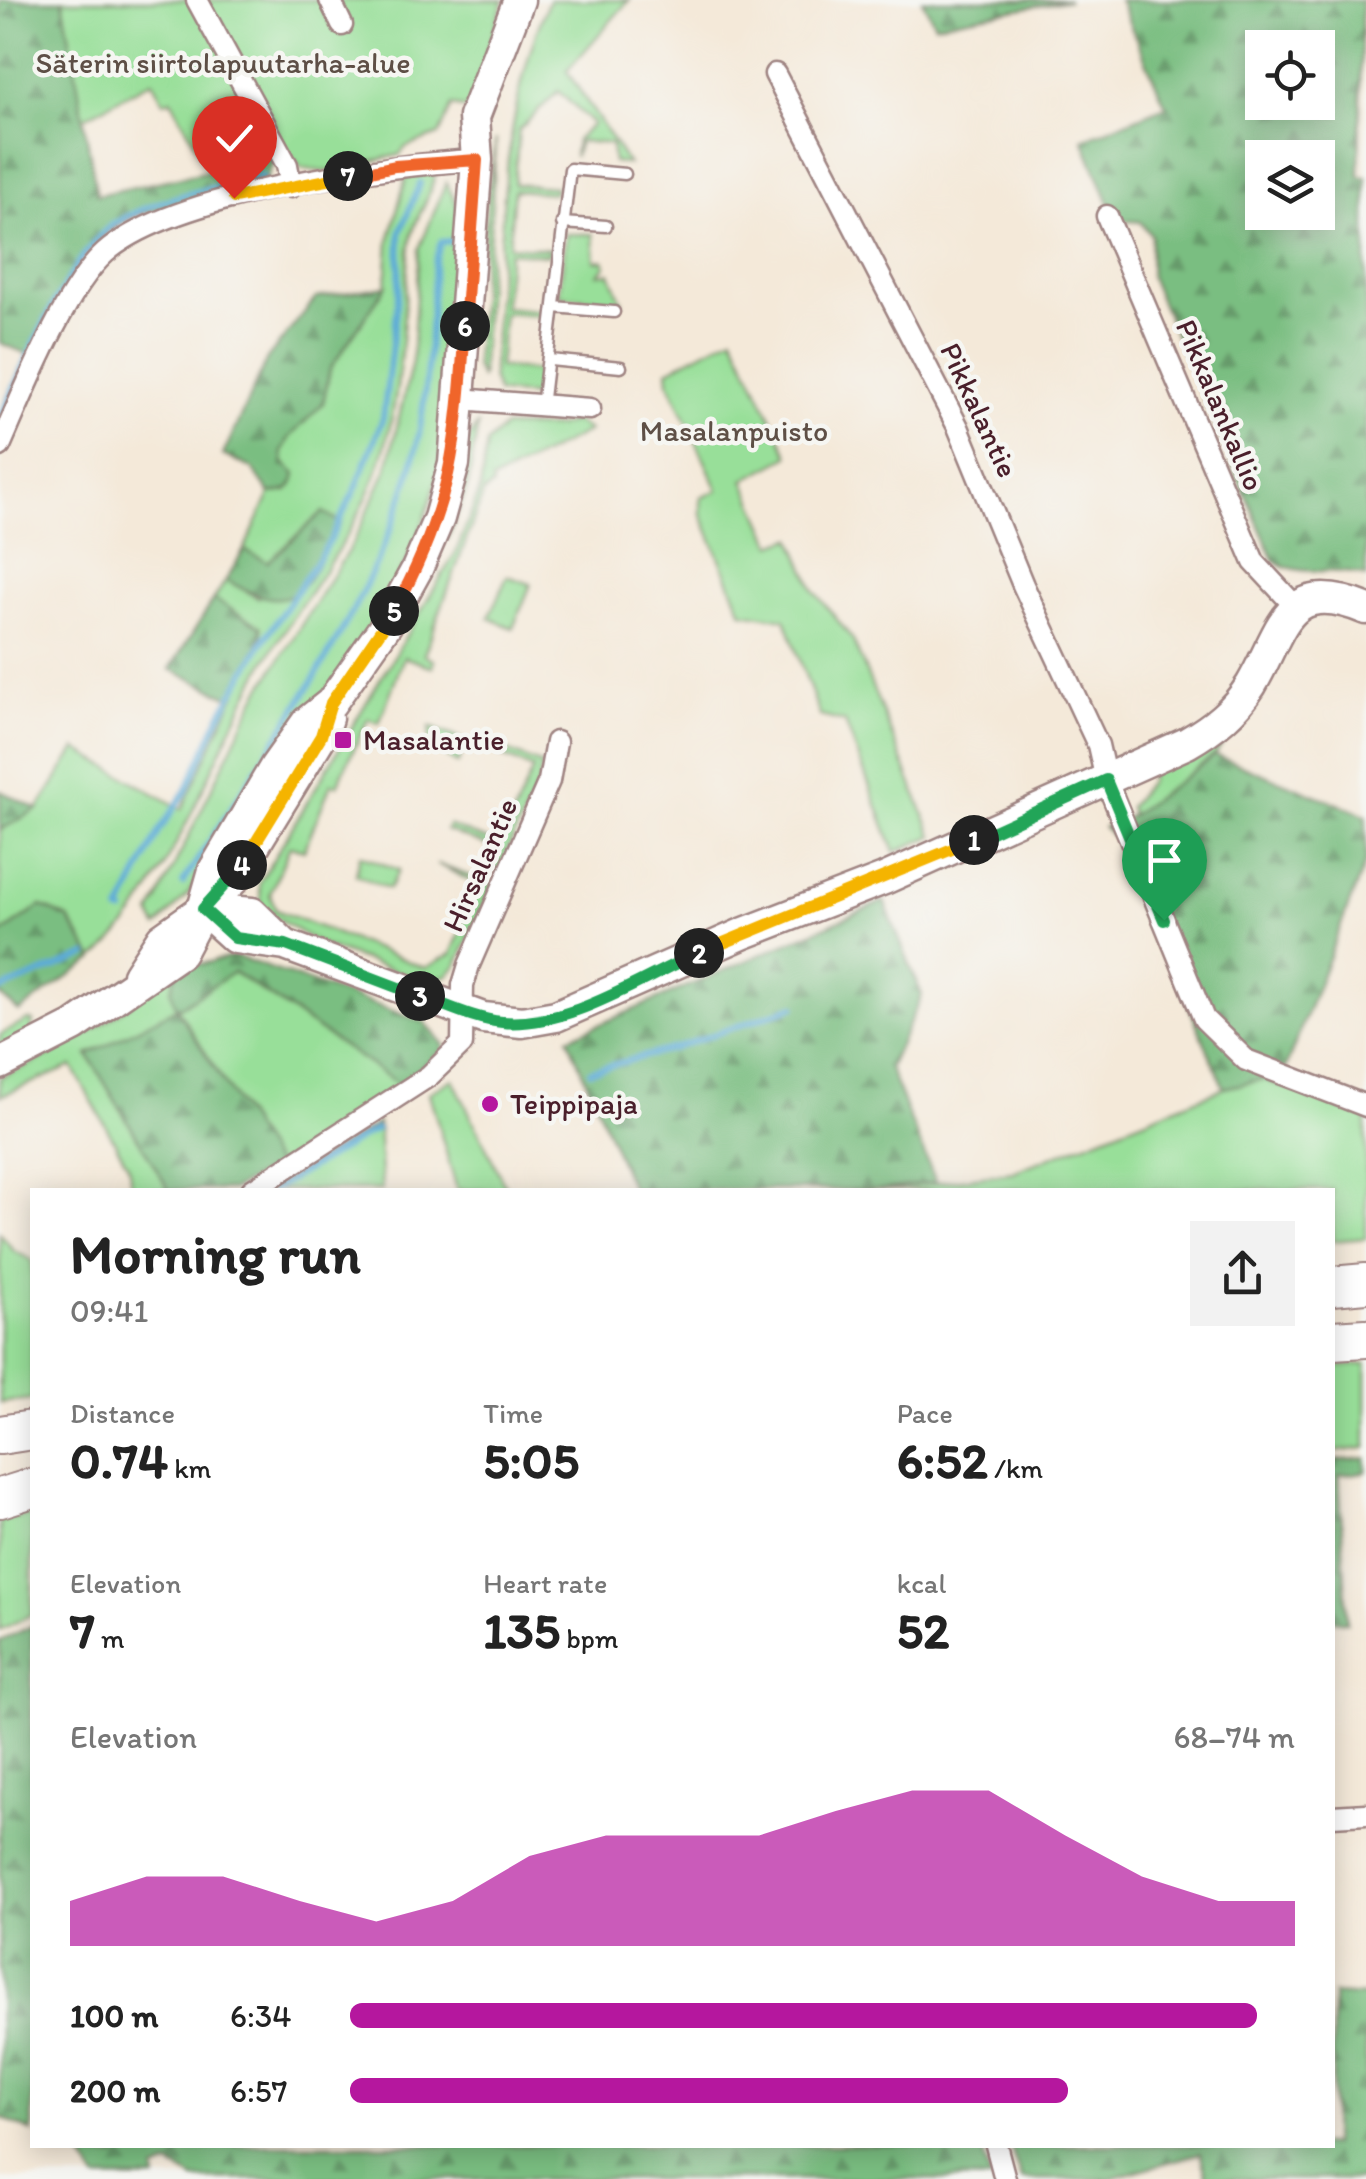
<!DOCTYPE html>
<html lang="en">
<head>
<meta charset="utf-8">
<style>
	:root { --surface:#fff; --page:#f2f2f2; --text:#222; --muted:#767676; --accent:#b5179e }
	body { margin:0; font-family:Itim,sans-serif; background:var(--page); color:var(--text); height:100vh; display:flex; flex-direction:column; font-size:38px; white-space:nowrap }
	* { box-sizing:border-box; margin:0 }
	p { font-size:32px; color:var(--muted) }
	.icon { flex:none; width:55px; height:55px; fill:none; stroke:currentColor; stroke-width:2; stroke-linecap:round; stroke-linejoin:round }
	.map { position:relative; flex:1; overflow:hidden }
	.panel { position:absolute; left:30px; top:1188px; width:1305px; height:960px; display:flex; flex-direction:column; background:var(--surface); border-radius:0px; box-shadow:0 5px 25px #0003 }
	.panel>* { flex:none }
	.tools { position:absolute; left:1245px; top:30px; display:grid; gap:20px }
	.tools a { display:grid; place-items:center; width:90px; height:90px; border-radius:0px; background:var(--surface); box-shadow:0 5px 25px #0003; font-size:50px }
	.pin { position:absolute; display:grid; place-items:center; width:85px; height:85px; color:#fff; margin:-102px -42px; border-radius:50% 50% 50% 0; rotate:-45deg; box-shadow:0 0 10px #0007 }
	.pin .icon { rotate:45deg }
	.km { position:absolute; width:50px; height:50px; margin:-25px; border-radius:50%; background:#222; color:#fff; font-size:28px; line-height:50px; text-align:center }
	.round { display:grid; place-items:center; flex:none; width:105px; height:105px; border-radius:0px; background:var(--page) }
	.headline { display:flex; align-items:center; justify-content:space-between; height:170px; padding:0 40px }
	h1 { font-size:55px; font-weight:700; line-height:75px }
	.metrics { display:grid; grid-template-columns:repeat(3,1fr); gap:15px; height:170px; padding:10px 40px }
	.metrics div { display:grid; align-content:center }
	.metrics b { font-size:50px; font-weight:700 }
	.metrics small { font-size:28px; font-weight:400 }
	.metrics p { font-size:28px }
	.chart { height:280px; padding:20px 40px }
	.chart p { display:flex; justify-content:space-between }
	.chart svg { width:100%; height:180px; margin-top:10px; fill:var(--accent); opacity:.7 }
	ul { padding:0 40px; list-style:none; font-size:32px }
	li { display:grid; grid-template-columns:160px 120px 1fr; align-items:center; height:75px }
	li i { height:25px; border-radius:12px; background:var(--accent) }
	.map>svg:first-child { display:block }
</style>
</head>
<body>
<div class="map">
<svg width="1366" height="2179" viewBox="0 0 1366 2179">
	<defs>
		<pattern id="forest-firs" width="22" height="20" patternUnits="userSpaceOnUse" patternTransform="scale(2.5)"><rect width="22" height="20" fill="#7abe81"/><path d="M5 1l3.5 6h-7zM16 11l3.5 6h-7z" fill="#669a6a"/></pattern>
	</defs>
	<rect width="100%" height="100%" fill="#f6f6f2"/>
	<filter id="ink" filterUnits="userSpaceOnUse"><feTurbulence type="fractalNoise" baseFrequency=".01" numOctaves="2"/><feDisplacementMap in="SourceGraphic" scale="20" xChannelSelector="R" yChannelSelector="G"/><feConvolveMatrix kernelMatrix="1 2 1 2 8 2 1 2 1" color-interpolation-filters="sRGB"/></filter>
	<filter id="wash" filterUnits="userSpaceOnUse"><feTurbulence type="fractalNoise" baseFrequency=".0048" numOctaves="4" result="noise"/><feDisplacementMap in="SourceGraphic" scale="40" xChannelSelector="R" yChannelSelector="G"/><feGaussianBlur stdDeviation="2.25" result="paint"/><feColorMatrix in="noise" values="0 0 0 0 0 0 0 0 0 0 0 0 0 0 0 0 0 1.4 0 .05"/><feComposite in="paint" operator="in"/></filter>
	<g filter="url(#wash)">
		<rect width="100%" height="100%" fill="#f4e9d9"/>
		<path fill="#98df99" stroke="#717f62" stroke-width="2.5" d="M 63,0 L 504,0 L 469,109 L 452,106 L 439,135 L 406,147 L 399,155 L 325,172 L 301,168 L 293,159 L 221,173 L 211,173 L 171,99 L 164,102 L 152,81 L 83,118 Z
			M 549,0 L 629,0 L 567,71 L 628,164 L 613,162 L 611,144 L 579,141 L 574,157 L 576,140 L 593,124 L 558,91 L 519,130 L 514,184 L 555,187 L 554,193 L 514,190 L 509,246 L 550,249 L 549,255 L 509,252 L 504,307 L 545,311 L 544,316 L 504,313 L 499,367 L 540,371 L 538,396 L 498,393 L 492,378 C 502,253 498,116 549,0 Z
			M 496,139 L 481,379 L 475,365 L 487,202 Z
			M 429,172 L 435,174 C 431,199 413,219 410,245 C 401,327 404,405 373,483 C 348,544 305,596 271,652 C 220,735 166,903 94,959 L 68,918 L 41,906 L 0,935 L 0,830 L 38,809 L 76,749 L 182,809 L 262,636 L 260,627 L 214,599 L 226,580 L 258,598 L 323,512 L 268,562 L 244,550 L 270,494 L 288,491 L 282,452 L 289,438 L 323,403 L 330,369 L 386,286 L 389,241 L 407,174 Z
			M 446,183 L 458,206 C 454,299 458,395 435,485 C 398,630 264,764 189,893 L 157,927 L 151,914 L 256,697 L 353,543 L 387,469 L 412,362 L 419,249 Z
			M 566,234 L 593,234 L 595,261 L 604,260 L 606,266 L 598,274 L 610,273 L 622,302 L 559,296 Z
			M 733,336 L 789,456 L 744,480 L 773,545 L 792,538 L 814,590 L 853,640 L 933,836 L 895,852 L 845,722 L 820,716 L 785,619 L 742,612 L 701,513 L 701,498 L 718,490 L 669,382 L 668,370 Z
			M 574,421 L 589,431 L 492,481 L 493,486 L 484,492 L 424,655 L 434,660 L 432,667 L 404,657 L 379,723 L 368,719 L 337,785 L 331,784 L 304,850 L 290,846 L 270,894 L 276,910 L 425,968 L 451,954 L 480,886 L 437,864 L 486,882 L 492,885 L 457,965 L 448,975 L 427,982 L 321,945 L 262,909 L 259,883 L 456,552 L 480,490 L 487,443 L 504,427 L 557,427 Z
			M 478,424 L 468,485 L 448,539 L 441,536 L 468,439 Z
			M 507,576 L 531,584 L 513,628 L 489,618 Z
			M 430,727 L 461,739 L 456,754 L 461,757 L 458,764 L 429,745 Z
			M 1231,731 L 1215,755 L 1131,816 L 1129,807 L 1150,780 L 1149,772 L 1186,760 Z
			M 493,745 L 542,765 L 539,782 L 498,871 L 492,868 L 498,850 L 446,830 L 448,825 L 500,845 L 533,769 L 490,751 Z
			M 360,855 L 399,870 L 389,889 L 356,875 Z
			M 174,968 L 233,972 L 400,1085 L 277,1166 L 177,1008 L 88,1055 L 169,1190 L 131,1190 L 129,1167 L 72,1066 L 0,1096 L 0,1077 C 67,1051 121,1015 174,968 Z
			M 28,1020 L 33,1021 L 31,1032 L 0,1050 L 0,1035 Z
			M 453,1079 L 507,1190 L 457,1190 L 429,1093 Z
			M 1264,1079 L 1366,1115 L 1366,1238 L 1333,1241 L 1332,1190 L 881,1190 L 1013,1172 L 1224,1088 Z
			M 378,1123 L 382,1190 L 267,1190 Z
			M 0,1233 L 14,1251 L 32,1260 L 32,1399 L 0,1403 Z
			M 1366,1364 L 1366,1448 L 1333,1452 L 1333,1367 Z
			M 32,1514 L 32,1614 L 0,1630 L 0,1521 Z"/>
		<path fill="url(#forest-firs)" stroke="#626e56" stroke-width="2.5" fill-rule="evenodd" d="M 0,0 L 63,0 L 97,195 L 219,169 L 222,173 L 263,150 L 276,154 L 266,180 L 139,215 C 82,237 58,304 30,355 L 0,343 Z
			M 922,0 L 1069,0 L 935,24 Z
			M 1119,0 L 1362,0 L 1359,176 L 1366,177 L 1366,577 C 1337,565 1298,579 1274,560 L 1150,277 L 1151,235 L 1140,222 L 1119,220 L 1113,213 L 1083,139 L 1166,106 ZM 1262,48 L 1318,48 L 1318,102 L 1262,102 ZM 1262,158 L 1318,158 L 1318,212 L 1262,212 Z
			M 386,286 L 330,369 L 323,403 L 289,438 L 282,452 L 284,463 L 296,474 C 294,491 285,491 270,494 L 252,468 L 223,455 L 267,359 L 316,298 Z
			M 323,512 L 341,523 C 302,585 303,623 226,580 L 244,550 L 268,562 Z
			M 214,599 L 261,627 L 262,636 L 233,699 L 170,669 Z
			M 1215,755 L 1366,815 L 1366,861 L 1279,1085 L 1264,1079 L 1224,1088 L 1119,842 L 1104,827 L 1131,816 Z
			M 0,791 L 38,809 L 0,830 Z
			M 884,901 L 922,995 L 889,1068 L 936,1182 L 881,1190 L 632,1190 L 568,1038 Z
			M 41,906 L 68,918 L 94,959 L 19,1012 L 0,995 L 0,935 Z
			M 235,956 L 425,1022 L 444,1045 L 443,1050 L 400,1085 L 234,972 L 177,1009 L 277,1166 L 232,1190 L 169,1190 L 88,1055 L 176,1008 L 171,990 L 179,962 L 202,964 Z
			M 1366,1458 L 1366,1472 L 1339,1475 L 1347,1622 L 1333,1620 L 1333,1461 Z
			M 32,1626 L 32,2132 L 0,2117 L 0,1641 Z
			M 1333,1994 L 1366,1996 L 1366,2179 L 1207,2179 L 1200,2153 L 1108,2179 L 1021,2179 L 1010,2145 L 1332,2145 Z
			M 107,2145 L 980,2145 L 991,2179 L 195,2179 L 169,2165 L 155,2171 L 156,2179 L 97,2179 L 82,2156 L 116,2157 Z"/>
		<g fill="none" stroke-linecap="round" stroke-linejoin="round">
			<path stroke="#5dacd7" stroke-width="6" d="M 2,414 C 24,366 72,250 115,223 C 158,197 214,188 262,176
				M 183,883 C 265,751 394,584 420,429 C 429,374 430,317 435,262 L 441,242 L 452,241
				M 124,912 L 120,912 L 160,830 L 186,791 L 220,716 L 262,643 L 328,544 L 356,488 L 383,418 L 399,287 L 400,233 L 420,183
				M 0,990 L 87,955
				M 590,1071 L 675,1048 L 795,1006
				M 273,1190 L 376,1129"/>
		</g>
	</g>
	<g filter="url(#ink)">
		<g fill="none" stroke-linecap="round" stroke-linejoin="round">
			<defs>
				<path id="lane" d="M 562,223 L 606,226
					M 554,307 L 614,312
					M 550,360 L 621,367
					M 542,407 L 570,169 L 625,174"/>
				<path id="street" d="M 197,0 L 287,165 L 291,187
					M 330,0 L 342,25
					M 775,74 L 958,427 L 1023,585 L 1098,745 L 1106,780 L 1204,1019 L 1246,1060 L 1366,1106
					M 1107,216 L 1254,562 L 1295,606
					M 460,399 L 590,409
					M 0,446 C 23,394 64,290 105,253 C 173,193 385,165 477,160
					M 252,1190 L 429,1076 L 462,1044 L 463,985 L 469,965 L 549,781 L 556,742
					M 1332,1816 L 1366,1814
					M 996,2145 L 1005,2179"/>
				<path id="secondary" d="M 203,909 L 235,938 L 285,945 L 483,1018 L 522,1022 L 556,1016 L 742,934 L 884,879 L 1187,743 C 1213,728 1235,711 1251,685 C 1283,632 1284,575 1366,609
					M 203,909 L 252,913 L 285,945
					M 138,975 L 162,938 L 203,909 L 233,880 L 321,736 L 327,718
					M 0,1064 L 74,1026 L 180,953 L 203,909 L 214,870 L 275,767 L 307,722 L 331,703 L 386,625 L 417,569 L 439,518 L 454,464 L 477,160 L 474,117 L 519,0"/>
				<path id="highway" d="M 1332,1286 L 1366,1283
					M 1332,1340 L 1366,1338
					M 0,1435 L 32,1430
					M 0,1498 L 32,1488"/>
			</defs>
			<use href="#lane" stroke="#9f8482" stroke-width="15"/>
			<use href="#street" stroke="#9f8482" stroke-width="25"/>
			<use href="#secondary" stroke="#9f8482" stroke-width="35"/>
			<use href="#highway" stroke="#9f8482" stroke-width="42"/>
			<use href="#lane" stroke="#fff" stroke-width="10"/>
			<use href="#street" stroke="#fff" stroke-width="20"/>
			<use href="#secondary" stroke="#fff" stroke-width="30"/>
			<use href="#highway" stroke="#fff" stroke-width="38"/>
		</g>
	</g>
	<g fill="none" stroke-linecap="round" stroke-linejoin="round" filter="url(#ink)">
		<defs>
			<path id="split-1" d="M 974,840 L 1106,780 L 1164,920"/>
			<path id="split-2" d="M 699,953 L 974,840"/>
			<path id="split-3" d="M 420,996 C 446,1005 474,1019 502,1022 C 569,1028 639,979 699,953"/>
			<path id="split-4" d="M 242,865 L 203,909 L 235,938 L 286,945 L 420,996"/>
			<path id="split-5" d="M 242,865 L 321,736 L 331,703 L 394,611"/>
			<path id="split-6" d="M 394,611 C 452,505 457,444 465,326"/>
			<path id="split-7" d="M 348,176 L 395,166 L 477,160 L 465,326"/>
			<path id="split-8" d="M 234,198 L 348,176"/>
		</defs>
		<use href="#split-1" stroke="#fff" stroke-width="20"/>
		<use href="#split-2" stroke="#fff" stroke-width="20"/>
		<use href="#split-3" stroke="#fff" stroke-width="20"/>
		<use href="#split-4" stroke="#fff" stroke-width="20"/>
		<use href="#split-5" stroke="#fff" stroke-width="20"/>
		<use href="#split-6" stroke="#fff" stroke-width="20"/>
		<use href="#split-7" stroke="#fff" stroke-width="20"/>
		<use href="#split-8" stroke="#fff" stroke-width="20"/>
		<use href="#split-1" stroke="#22a559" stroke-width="12"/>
		<use href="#split-2" stroke="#f5b400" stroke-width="12"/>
		<use href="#split-3" stroke="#22a559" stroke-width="12"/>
		<use href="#split-4" stroke="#22a559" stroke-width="12"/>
		<use href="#split-5" stroke="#f5b400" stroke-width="12"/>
		<use href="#split-6" stroke="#f0652b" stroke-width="12"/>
		<use href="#split-7" stroke="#f0652b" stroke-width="12"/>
		<use href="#split-8" stroke="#f5b400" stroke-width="12"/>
	</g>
	<g fill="#b5179e" stroke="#f6f6f2" stroke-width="4">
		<rect x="333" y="730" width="20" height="20" rx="5"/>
		<circle cx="490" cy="1104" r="10"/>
	</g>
	<g text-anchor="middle" stroke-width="9" stroke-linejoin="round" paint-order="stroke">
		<g font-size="30" fill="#5e4f46" stroke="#f6f6f2">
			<text x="223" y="73">Säterin siirtolapuutarha-alue</text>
			<text x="734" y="441">Masalanpuisto</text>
		</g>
		<g font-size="30" fill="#4a1f2b" stroke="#f6f6f2">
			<text transform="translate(1220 405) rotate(67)" y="10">Pikkalankallio</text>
			<text transform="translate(979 410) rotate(65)" y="10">Pikkalantie</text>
			<text transform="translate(480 865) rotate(-66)" y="10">Hirsalantie</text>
		</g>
		<g font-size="30" fill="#4a1f2b" stroke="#f6f6f2" text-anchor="start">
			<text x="363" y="750">Masalantie</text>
			<text x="510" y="1114">Teippipaja</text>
		</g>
	</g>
</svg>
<div class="tools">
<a><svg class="icon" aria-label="locate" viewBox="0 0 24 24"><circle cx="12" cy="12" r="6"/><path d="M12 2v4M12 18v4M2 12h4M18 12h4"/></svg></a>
<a><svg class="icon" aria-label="layers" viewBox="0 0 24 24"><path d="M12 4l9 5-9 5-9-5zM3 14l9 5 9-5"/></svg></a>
</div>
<div class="pin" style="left:1164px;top:920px;background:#1e9e55"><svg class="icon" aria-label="arrive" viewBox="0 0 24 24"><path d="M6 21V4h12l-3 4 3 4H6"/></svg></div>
<div class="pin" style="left:234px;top:198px;background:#d93025"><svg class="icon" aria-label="check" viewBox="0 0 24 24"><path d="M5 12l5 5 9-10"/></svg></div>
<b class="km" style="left:974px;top:840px">1</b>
<b class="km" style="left:699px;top:953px">2</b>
<b class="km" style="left:420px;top:996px">3</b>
<b class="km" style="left:242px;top:865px">4</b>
<b class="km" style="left:394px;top:611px">5</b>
<b class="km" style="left:465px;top:326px">6</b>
<b class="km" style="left:348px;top:176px">7</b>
<section class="panel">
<div class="headline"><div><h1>Morning run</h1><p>09:41</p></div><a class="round"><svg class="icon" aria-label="share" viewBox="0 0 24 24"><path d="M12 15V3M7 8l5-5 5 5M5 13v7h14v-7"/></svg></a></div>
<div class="metrics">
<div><p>Distance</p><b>0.74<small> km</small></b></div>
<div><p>Time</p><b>5:05</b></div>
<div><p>Pace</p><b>6:52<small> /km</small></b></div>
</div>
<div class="metrics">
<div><p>Elevation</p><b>7<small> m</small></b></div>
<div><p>Heart rate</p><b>135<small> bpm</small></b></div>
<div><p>kcal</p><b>52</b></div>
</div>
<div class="chart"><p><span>Elevation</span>68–74 m</p>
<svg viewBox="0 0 160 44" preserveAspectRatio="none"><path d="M0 44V33L10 27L20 27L30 33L40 38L50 33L60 22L70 17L80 17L90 17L100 11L110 6L120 6L130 17L140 27L150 33L160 33V44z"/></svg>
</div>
<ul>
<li><b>100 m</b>6:34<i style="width:96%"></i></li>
<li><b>200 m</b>6:57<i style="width:76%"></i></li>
</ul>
</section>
</div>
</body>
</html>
